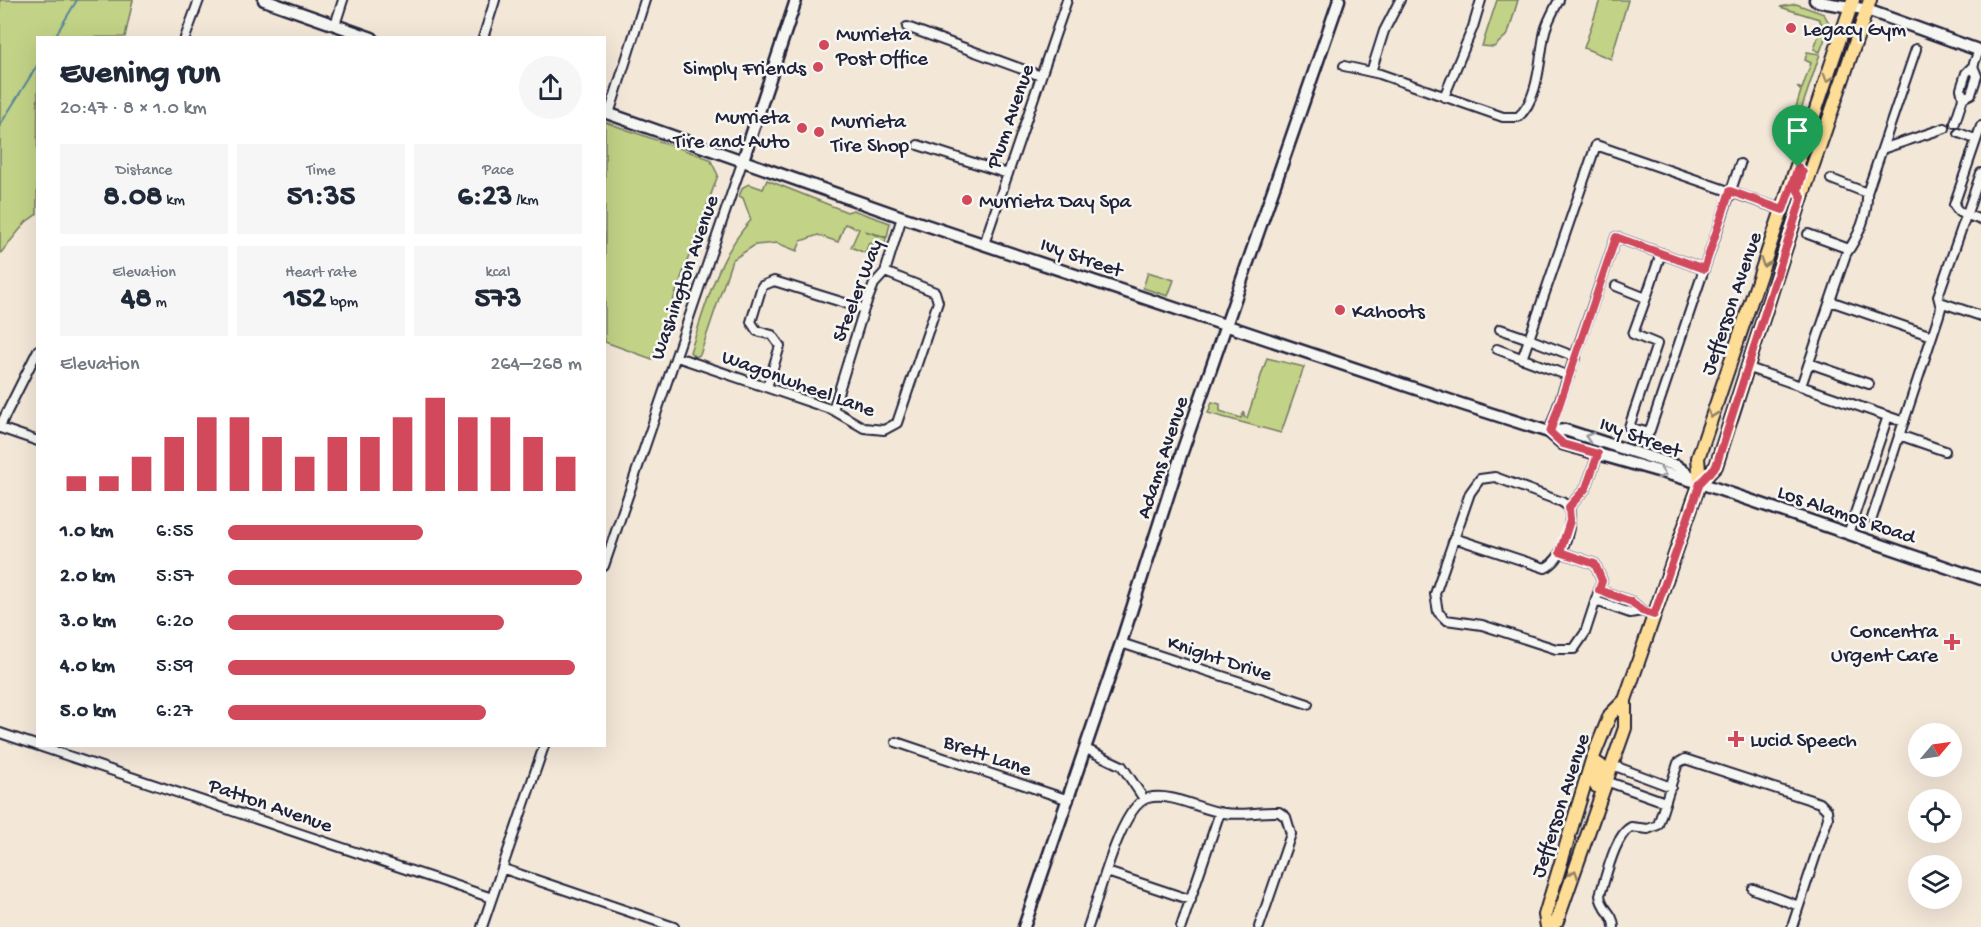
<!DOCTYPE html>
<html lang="en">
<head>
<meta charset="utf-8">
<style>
	:root { --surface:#fff; --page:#f6f6f7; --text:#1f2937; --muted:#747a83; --accent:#d1495b }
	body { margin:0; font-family:"Gochi Hand",sans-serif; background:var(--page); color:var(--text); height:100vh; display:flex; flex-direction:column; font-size:22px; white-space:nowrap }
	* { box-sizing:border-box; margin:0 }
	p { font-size:20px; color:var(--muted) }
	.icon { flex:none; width:33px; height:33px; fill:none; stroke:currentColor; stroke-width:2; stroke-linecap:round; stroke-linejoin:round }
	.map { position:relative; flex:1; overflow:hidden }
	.panel { position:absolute; left:36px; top:36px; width:570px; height:711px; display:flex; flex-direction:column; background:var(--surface); border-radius:0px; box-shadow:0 6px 24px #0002 }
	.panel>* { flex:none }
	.needle { width:39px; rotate:61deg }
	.fabs { position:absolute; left:1908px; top:723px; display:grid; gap:12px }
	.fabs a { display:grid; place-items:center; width:54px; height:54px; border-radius:50%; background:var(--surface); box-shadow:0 6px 24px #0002; font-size:30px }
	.pin { position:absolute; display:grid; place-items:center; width:51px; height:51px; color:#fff; margin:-62px -26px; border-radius:50% 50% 50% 0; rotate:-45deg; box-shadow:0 0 6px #0007 }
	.pin .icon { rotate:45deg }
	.round { display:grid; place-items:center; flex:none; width:63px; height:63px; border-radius:32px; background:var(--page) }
	.headline { display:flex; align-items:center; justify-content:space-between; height:102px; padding:0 24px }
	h1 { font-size:33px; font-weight:700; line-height:45px }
	.figures { display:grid; grid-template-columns:repeat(3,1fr); gap:9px; height:102px; padding:6px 24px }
	.figures div { display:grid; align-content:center; border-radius:0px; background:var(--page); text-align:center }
	.figures b { font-size:30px; font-weight:700 }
	.figures small { font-size:16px; font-weight:400 }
	.figures p { font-size:16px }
	.chart { height:168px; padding:12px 24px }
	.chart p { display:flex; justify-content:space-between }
	.chart svg { width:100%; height:108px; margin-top:6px; stroke:var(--accent); stroke-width:6 }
	ul { padding:0 24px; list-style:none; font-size:20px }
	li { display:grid; grid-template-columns:96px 72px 1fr; align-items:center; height:45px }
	li i { height:15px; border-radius:8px; background:var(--accent) }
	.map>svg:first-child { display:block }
</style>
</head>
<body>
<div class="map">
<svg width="1981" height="927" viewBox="0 0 1981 927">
	<rect width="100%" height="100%" fill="#f3e7d8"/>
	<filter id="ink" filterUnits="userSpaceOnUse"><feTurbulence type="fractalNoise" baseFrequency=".0167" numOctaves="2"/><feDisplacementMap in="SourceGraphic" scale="12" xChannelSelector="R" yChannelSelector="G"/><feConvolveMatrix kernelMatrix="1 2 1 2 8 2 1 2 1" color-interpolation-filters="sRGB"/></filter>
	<g filter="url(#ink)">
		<path fill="#c2d286" stroke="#727a60" stroke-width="1.5" d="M 0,0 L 133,0 L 125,37 L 38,38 L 37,214 L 26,222 L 0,254 Z
			M 1497,0 L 1518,0 L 1508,34 L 1494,47 L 1482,46 Z
			M 1600,0 L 1628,0 L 1611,59 L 1584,48 Z
			M 1796,4 L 1824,14 L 1830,25 L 1820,52 L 1814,49 L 1822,24 L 1819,19 L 1780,7 Z
			M 1807,52 L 1820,54 L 1796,125 L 1784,121 L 1792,120 L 1801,91 L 1797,87 L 1802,89 L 1811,63 L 1805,60 Z
			M 605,122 L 710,159 L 718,175 L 652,359 L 605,342 Z
			M 767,180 L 847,212 L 853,210 L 890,223 L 887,237 L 865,231 L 886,238 L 884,248 L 869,243 L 865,253 L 851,247 L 859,229 L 845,224 L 838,242 L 818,235 L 801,241 L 797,251 L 777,243 L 755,245 L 732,260 L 700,355 L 695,357 L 690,352 C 706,306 717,257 751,220 L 743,198 L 739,196 L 743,187 L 749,184 L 763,189 Z
			M 1148,272 L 1174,280 L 1168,296 L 1143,288 Z
			M 1267,358 L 1304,367 L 1281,433 L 1208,413 L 1212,402 L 1220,404 L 1220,411 L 1241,418 L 1244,412 L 1244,417 L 1247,418 Z"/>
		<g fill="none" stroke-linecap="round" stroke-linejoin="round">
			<path stroke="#58879a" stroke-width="2" d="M 54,38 L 77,0
				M 0,125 L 38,64"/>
			<defs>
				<path id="street" d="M 335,25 L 343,0
					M 907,27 L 1041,76
					M 185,38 L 199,0
					M 483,38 L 495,0
					M 1344,66 L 1380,74 L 1503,117 L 1518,117 C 1540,98 1539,57 1545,31 C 1548,20 1554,10 1559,0
					M 1371,72 L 1384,31 L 1400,0
					M 1444,97 L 1473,27 L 1481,0
					M 1963,98 L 1971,94 L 1977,76 L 1973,66
					M 609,114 L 645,0
					M 1955,123 L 1963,98 L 1961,89 L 1966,73 L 1973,66 L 1979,50
					M 1981,126 L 1954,205 L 1959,212 L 1981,220
					M 1959,133 L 1975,139
					M 918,145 L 1008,174
					M 1882,149 L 1945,128
					M 1831,179 L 1867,193
					M 1808,234 L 1849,249
					M 984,244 L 1067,0
					M 1704,269 L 1740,164
					M 1646,298 L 1661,253
					M 1830,301 L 1932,336
					M 1940,302 L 1981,316
					M 1500,329 L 1529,339 L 1522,359
					M 1497,349 L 1569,376
					M 677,357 L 833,410 L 864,428 L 884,430 L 897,423 L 938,302 L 935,292 L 885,272
					M 1576,357 L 1529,339 L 1596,145 L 1783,210
					M 1809,363 L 1869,384
					M 1746,367 L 1904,422
					M 1801,386 L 1846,254 C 1858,237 1868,215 1867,193 L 1916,49
					M 767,387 L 780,346 L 772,335 L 757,331 L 751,322 L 762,286 L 774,281 L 864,309
					M 833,410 L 864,309 L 874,284 L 885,272 L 902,217
					M 0,426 L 38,350
					M 0,428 L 38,441
					M 1549,432 L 1616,237 L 1704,269 L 1649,433 L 1629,427 L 1657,344 L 1633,334 L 1646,298 L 1616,286
					M 1899,435 L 1945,451
					M 1569,507 L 1586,488 L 1598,454
					M 1872,518 L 1939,315 L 1941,308 L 1938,296 L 1981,173
					M 1848,534 L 1888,416
					M 1454,538 L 1545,568 C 1563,560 1573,526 1569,507
					M 1560,552 L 1595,564 L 1602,581 L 1585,633 L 1574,649 L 1556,649 L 1482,625 L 1446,620 L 1438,612 L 1435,594 L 1470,493 L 1480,479 L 1495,477 L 1562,502 L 1569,507
					M 604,566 L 743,160
					M 1599,590 L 1632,602 L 1642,611 L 1654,615
					M 1596,601 L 1630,613 L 1642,611
					M 1121,643 L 1308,704
					M 0,733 L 492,898
					M 896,742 L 1069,800
					M 1086,749 L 1122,766 L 1144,799
					M 1612,765 L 1671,787
					M 1606,781 L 1665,802
					M 504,869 L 674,927
					M 1107,872 L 1191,900
					M 1753,889 L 1799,906
					M 482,927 L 544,746
					M 1088,927 C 1098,900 1121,804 1148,798 C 1172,792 1200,810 1224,813 C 1242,816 1260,811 1279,812 L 1286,817 L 1291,834 L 1259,927
					M 1181,927 L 1220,812
					M 1614,927 C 1614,913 1601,909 1600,895 C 1606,877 1615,835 1631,827 L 1648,829 L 1658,825 L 1678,763 L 1685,759 L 1820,803 L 1827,810 L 1828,818 L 1792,927"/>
				<path id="secondary" d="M 264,0 L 372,38
					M 1815,0 C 1832,6 1849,5 1867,10 L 1981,51
					M 604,112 L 902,217 L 1461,404 L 1549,432 L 1565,430 L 1677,466 L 1700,483
					M 743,160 L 796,0
					M 1549,432 L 1563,444 L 1700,483 L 1981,579
					M 1024,927 L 1121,643 L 1182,452 L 1339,0"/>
				<path id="primary" d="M 1700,483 L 1698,458 L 1853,0
					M 1592,760 L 1601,766 L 1596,786
					M 1547,927 L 1545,915 L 1592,760 L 1610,715 L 1625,700
					M 1551,927 L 1557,921 L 1625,728 L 1625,700 L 1693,502 L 1700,483 L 1716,466 L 1802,197 L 1870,0"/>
			</defs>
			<use href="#street" stroke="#22223b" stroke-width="12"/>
			<use href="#secondary" stroke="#22223b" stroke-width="15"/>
			<use href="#primary" stroke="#22223b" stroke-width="16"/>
			<use href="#street" stroke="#f6f6f2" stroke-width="8"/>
			<use href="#secondary" stroke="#f6f6f2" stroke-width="10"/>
			<use href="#primary" stroke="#fedd96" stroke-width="12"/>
		</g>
		<defs><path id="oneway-chevron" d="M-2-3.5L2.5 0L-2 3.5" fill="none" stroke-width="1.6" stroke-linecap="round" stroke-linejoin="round" transform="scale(1.5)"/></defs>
		<g stroke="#908068">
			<use href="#oneway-chevron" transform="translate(1828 78) rotate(108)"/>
			<use href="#oneway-chevron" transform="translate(1765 263) rotate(109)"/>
			<use href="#oneway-chevron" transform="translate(1712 414) rotate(109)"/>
			<use href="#oneway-chevron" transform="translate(1574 874) rotate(-71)"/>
		</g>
		<g stroke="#9797a0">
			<use href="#oneway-chevron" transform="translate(1589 437) rotate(-162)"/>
			<use href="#oneway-chevron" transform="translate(1662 474) rotate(18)"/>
		</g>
	</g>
	<g fill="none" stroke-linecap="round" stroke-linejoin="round" filter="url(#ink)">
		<defs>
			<path id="route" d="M 1798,167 L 1803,172 L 1798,191 L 1802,197 L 1716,466 L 1700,483 L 1654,615 L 1642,611 L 1632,602 L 1599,590 L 1602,581 L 1595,564 L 1560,552 L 1570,521 L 1569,507 L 1586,488 L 1598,454 L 1563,444 L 1550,432 L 1616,237 L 1704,269 L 1730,191 L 1783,210 Z"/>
		</defs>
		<use href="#route" stroke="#fff" stroke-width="12"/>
		<use href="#route" stroke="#d1495b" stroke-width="8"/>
	</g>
	<g fill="#d1495b" stroke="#f6f6f2" stroke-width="2">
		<circle cx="1791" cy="28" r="6"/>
		<circle cx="824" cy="45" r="6"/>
		<circle cx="818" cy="67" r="6"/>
		<circle cx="802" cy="128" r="6"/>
		<circle cx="819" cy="132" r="6"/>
		<circle cx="967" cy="200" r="6"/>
		<circle cx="1340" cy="310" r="6"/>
		<path d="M1949 633h6v6h6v6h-6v6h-6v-6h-6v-6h6z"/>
		<path d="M1733 730h6v6h6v6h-6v6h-6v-6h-6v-6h6z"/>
	</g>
	<g text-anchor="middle" stroke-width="5" stroke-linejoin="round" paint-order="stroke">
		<g font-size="21" fill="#22223b" stroke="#f6f6f2" text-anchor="start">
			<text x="1803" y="35">Legacy Gym</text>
			<text x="836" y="40">Murrieta<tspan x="836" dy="24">Post Office</tspan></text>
			<text x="806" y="74" text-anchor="end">Simply Friends</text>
			<text x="790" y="123" text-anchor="end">Murrieta<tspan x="790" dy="24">Tire and Auto</tspan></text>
			<text x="831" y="127">Murrieta<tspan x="831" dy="24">Tire Shop</tspan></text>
			<text x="979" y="207">Murrieta Day Spa</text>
			<text x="1352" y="317">Kahoots</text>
			<text x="1938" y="637" text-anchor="end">Concentra<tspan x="1938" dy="24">Urgent Care</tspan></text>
			<text x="1750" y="746">Lucid Speech</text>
		</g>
		<g font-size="21" fill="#22223b" stroke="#f6f6f2">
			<text transform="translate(1009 116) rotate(-71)" y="7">Plum Avenue</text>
			<text transform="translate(1082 256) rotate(19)" y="7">Ivy Street</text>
			<text transform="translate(683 277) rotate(-71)" y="7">Washington Avenue</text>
			<text transform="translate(856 290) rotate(-69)" y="7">Steeler Way</text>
			<text transform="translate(1730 303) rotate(-71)" y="7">Jefferson Avenue</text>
			<text transform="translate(799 382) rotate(20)" y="7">Wagonwheel Lane</text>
			<text transform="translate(1641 436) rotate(20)" y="7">Ivy Street</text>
			<text transform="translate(1161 457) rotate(-72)" y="7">Adams Avenue</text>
			<text transform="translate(1847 513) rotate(19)" y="7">Los Alamos Road</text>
			<text transform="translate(1220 657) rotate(18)" y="7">Knight Drive</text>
			<text transform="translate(988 754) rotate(19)" y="7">Brett Lane</text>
			<text transform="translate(271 804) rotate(19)" y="7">Patton Avenue</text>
			<text transform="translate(1559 805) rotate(-72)" y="7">Jefferson Avenue</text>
		</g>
	</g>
</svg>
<div class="fabs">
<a><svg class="needle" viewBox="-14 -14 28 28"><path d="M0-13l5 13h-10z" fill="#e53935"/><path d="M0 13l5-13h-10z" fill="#747a83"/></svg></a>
<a><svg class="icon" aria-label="locate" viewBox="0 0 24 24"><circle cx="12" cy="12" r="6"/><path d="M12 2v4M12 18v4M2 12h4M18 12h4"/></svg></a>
<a><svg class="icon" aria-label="layers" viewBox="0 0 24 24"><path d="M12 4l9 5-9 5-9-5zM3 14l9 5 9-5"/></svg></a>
</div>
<div class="pin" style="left:1798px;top:167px;background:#1e9e55"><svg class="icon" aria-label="arrive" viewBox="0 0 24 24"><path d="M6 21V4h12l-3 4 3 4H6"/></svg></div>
<section class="panel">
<div class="headline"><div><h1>Evening run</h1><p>20:47 · 8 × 1.0 km</p></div><a class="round"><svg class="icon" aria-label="share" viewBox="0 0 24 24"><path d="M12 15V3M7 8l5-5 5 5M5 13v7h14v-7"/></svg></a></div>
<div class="figures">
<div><p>Distance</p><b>8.08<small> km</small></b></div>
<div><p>Time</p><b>51:35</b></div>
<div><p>Pace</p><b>6:23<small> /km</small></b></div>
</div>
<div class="figures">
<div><p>Elevation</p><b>48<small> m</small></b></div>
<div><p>Heart rate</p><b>152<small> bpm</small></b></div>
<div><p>kcal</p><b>573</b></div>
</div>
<div class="chart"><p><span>Elevation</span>264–268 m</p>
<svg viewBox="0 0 160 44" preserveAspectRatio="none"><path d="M5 44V38M15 44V38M25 44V30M35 44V22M45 44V14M55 44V14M65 44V22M75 44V30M85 44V22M95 44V22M105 44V14M115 44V6M125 44V14M135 44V14M145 44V22M155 44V30"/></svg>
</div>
<ul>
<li><b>1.0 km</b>6:55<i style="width:55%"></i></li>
<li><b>2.0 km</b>5:57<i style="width:100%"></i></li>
<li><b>3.0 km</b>6:20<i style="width:78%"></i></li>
<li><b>4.0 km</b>5:59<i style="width:98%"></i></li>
<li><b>5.0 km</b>6:27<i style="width:73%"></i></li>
</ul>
</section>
</div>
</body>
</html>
